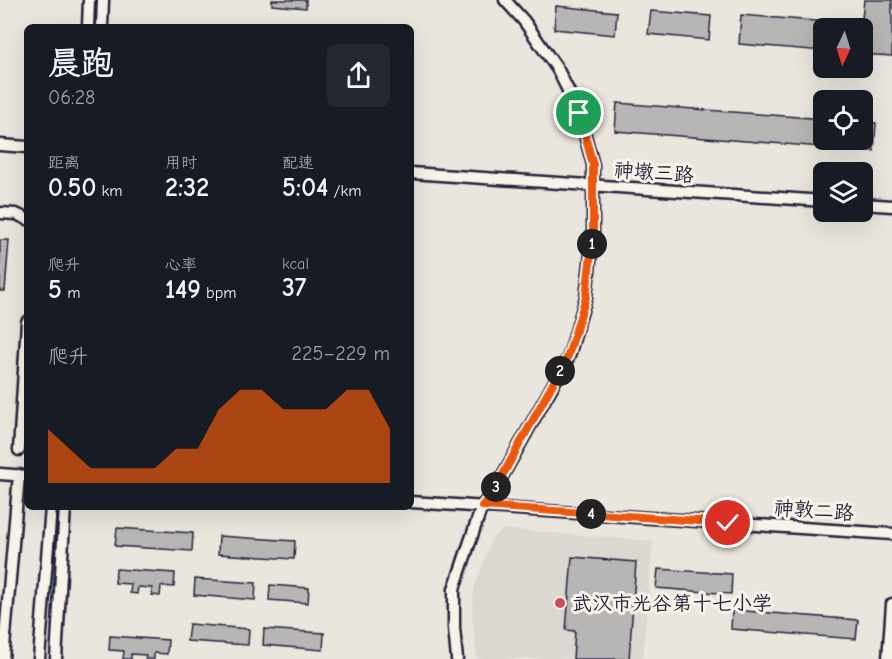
<!DOCTYPE html>
<html lang="zh">
<head>
<meta charset="utf-8">
<style>
	:root { --surface:#171b24; --page:#242831; --text:#f1f3f6; --muted:#9ea1a6; --accent:#ea580c }
	body { margin:0; font-family:"Comic Neue","LXGW WenKai TC",sans-serif; background:var(--page); color:var(--text); height:100vh; display:flex; flex-direction:column; font-size:22px; white-space:nowrap }
	* { box-sizing:border-box; margin:0 }
	p { font-size:20px; color:var(--muted) }
	.icon { flex:none; width:33px; height:33px; fill:none; stroke:currentColor; stroke-width:2; stroke-linecap:round; stroke-linejoin:round }
	.map { position:relative; flex:1; overflow:hidden }
	.drawer { position:absolute; left:24px; top:24px; width:390px; height:486px; display:flex; flex-direction:column; background:var(--surface); border-radius:9px; box-shadow:0 6px 24px #0002 }
	.drawer>* { flex:none }
	.needle { width:39px; rotate:184deg }
	.controls { position:absolute; left:813px; top:18px; display:grid; gap:12px }
	.controls a { display:grid; place-items:center; width:60px; height:60px; border-radius:9px; background:var(--surface); box-shadow:0 6px 24px #0002; font-size:30px }
	.pin { position:absolute; display:grid; place-items:center; width:51px; height:51px; color:#fff; margin:-26px; border:3px solid #fff; border-radius:50%; box-shadow:0 2px 6px #0007 }
	.km { position:absolute; width:30px; height:30px; margin:-15px; border-radius:50%; background:#222; color:#fff; font-size:16px; line-height:30px; text-align:center }
	.round { display:grid; place-items:center; flex:none; width:63px; height:63px; border-radius:9px; background:var(--page) }
	.overview { display:flex; align-items:center; justify-content:space-between; height:102px; padding:0 24px }
	h1 { font-size:33px; font-weight:600; line-height:45px }
	.stats { display:grid; grid-template-columns:repeat(3,1fr); gap:9px; height:102px; padding:6px 24px }
	.stats div { display:grid; align-content:center }
	.stats b { font-size:26px; font-weight:600 }
	.stats small { font-size:16px; font-weight:400 }
	.stats p { font-size:16px }
	.chart { height:168px; padding:12px 24px }
	.chart p { display:flex; justify-content:space-between }
	.chart svg { width:100%; height:108px; margin-top:6px; fill:var(--accent); opacity:.7 }
	.map>svg:first-child { display:block }
</style>
</head>
<body>
<div class="map">
<svg width="892" height="659" viewBox="0 0 892 659">
	<rect width="100%" height="100%" fill="#eae6de"/>
	<filter id="ink" filterUnits="userSpaceOnUse"><feTurbulence type="fractalNoise" baseFrequency=".0167" numOctaves="2"/><feDisplacementMap in="SourceGraphic" scale="12" xChannelSelector="R" yChannelSelector="G"/><feConvolveMatrix kernelMatrix="1 2 1 2 8 2 1 2 1" color-interpolation-filters="sRGB"/></filter>
	<g filter="url(#ink)">
		<path fill="#dbd8d2" d="M 503,529 L 653,541 L 643,659 L 477,659 L 472,616 L 474,589 L 492,538 Z"/>
		<path fill="#b8b6b5" stroke="#22223b" stroke-width="1.5" d="M 272,0 L 306,0 L 306,8 L 272,5 Z
			M 864,0 L 892,0 L 892,56 L 862,54 L 861,28 Z
			M 556,6 L 617,12 L 615,35 L 554,29 Z
			M 651,11 L 711,16 L 709,40 L 648,34 Z
			M 741,15 L 840,23 L 839,28 L 824,28 L 824,51 L 739,44 Z
			M 617,103 L 824,119 L 824,140 L 862,140 L 862,122 L 876,123 L 874,151 L 615,131 Z
			M 0,240 L 9,240 L 5,291 L 0,291 Z
			M 117,528 L 193,533 L 192,551 L 115,546 Z
			M 219,536 L 295,541 L 294,559 L 218,554 Z
			M 572,557 L 636,562 L 629,659 L 573,659 L 575,631 L 566,630 Z
			M 116,569 L 175,573 L 174,587 L 161,586 L 160,596 L 152,595 L 152,588 L 138,587 L 137,594 L 130,593 L 131,584 L 115,583 Z
			M 658,569 L 732,574 L 731,594 L 656,588 Z
			M 195,579 L 256,583 L 255,600 L 194,595 Z
			M 270,585 L 309,588 L 308,603 L 269,600 Z
			M 732,610 L 858,620 L 856,639 L 731,629 Z
			M 189,624 L 249,629 L 248,645 L 187,641 Z
			M 264,629 L 324,633 L 323,650 L 263,645 Z
			M 110,636 L 168,640 L 167,654 L 154,653 L 154,659 L 145,659 L 146,655 L 131,654 L 131,659 L 123,659 L 124,651 L 109,650 Z"/>
		<g fill="none" stroke-linecap="round" stroke-linejoin="round">
			<defs>
				<path id="minor" d="M 88,27 L 89,0
					M 102,27 L 103,0
					M 0,145 L 27,147
					M 411,173 L 824,201
					M 862,204 L 892,206
					M 0,213 L 16,214 L 27,219
					M 19,450 L 27,322
					M 0,474 L 27,476
					M 411,502 L 892,534
					M 3,659 L 19,475
					M 39,659 L 51,507
					M 56,659 L 65,507
					M 457,659 L 454,628 L 454,589 L 482,506 L 494,491 L 569,356 L 586,297 L 593,236 L 593,165 L 579,113 L 558,70 L 524,21 L 505,0
					M 888,659 L 892,604"/>
			</defs>
			<use href="#minor" stroke="#22223b" stroke-width="15"/>
			<use href="#minor" stroke="#f7f3e8" stroke-width="10"/>
		</g>
	</g>
	<g fill="none" stroke-linecap="round" stroke-linejoin="round" filter="url(#ink)">
		<defs>
			<path id="route" d="M 579,113 L 593,165 L 593,236 L 586,297 L 568,356 L 494,491 L 482,506 L 728,523"/>
		</defs>
		<use href="#route" stroke="#fff" stroke-width="12"/>
		<use href="#route" stroke="#ea580c" stroke-width="8"/>
	</g>
	<circle fill="#d1495b" stroke="#f7f3e8" stroke-width="2" cx="560" cy="603" r="6"/>
	<g text-anchor="middle" stroke-width="6" stroke-linejoin="round" paint-order="stroke">
		<g font-size="20" fill="#22223b" stroke="#f7f3e8">
			<text transform="translate(654 172) rotate(4)" y="7">神墩三路</text>
			<text transform="translate(814 510) rotate(4)" y="7">神敦二路</text>
		</g>
		<g font-size="20" fill="#22223b" stroke="#f7f3e8" text-anchor="start">
			<text x="572" y="610">武汉市光谷第十七小学</text>
		</g>
	</g>
</svg>
<div class="controls">
<a><svg class="needle" viewBox="-14 -14 28 28"><path d="M0-13l5 13h-10z" fill="#e53935"/><path d="M0 13l5-13h-10z" fill="#9ea1a6"/></svg></a>
<a><svg class="icon" aria-label="locate" viewBox="0 0 24 24"><circle cx="12" cy="12" r="6"/><path d="M12 2v4M12 18v4M2 12h4M18 12h4"/></svg></a>
<a><svg class="icon" aria-label="layers" viewBox="0 0 24 24"><path d="M12 4l9 5-9 5-9-5zM3 14l9 5 9-5"/></svg></a>
</div>
<div class="pin" style="left:579px;top:113px;background:#1e9e55"><svg class="icon" aria-label="arrive" viewBox="0 0 24 24"><path d="M6 21V4h12l-3 4 3 4H6"/></svg></div>
<div class="pin" style="left:728px;top:523px;background:#d93025"><svg class="icon" aria-label="check" viewBox="0 0 24 24"><path d="M5 12l5 5 9-10"/></svg></div>
<b class="km" style="left:592px;top:244px">1</b>
<b class="km" style="left:560px;top:371px">2</b>
<b class="km" style="left:496px;top:487px">3</b>
<b class="km" style="left:591px;top:514px">4</b>
<section class="drawer">
<div class="overview"><div><h1>晨跑</h1><p>06:28</p></div><a class="round"><svg class="icon" aria-label="share" viewBox="0 0 24 24"><path d="M12 15V3M7 8l5-5 5 5M5 13v7h14v-7"/></svg></a></div>
<div class="stats">
<div><p>距离</p><b>0.50<small> km</small></b></div>
<div><p>用时</p><b>2:32</b></div>
<div><p>配速</p><b>5:04<small> /km</small></b></div>
</div>
<div class="stats">
<div><p>爬升</p><b>5<small> m</small></b></div>
<div><p>心率</p><b>149<small> bpm</small></b></div>
<div><p>kcal</p><b>37</b></div>
</div>
<div class="chart"><p><span>爬升</span>225–229 m</p>
<svg viewBox="0 0 160 44" preserveAspectRatio="none"><path d="M0 44V22L10 30L20 38L30 38L40 38L50 38L60 30L70 30L80 14L90 6L100 6L110 14L120 14L130 14L140 6L150 6L160 22V44z"/></svg>
</div>
</section>
</div>
</body>
</html>
